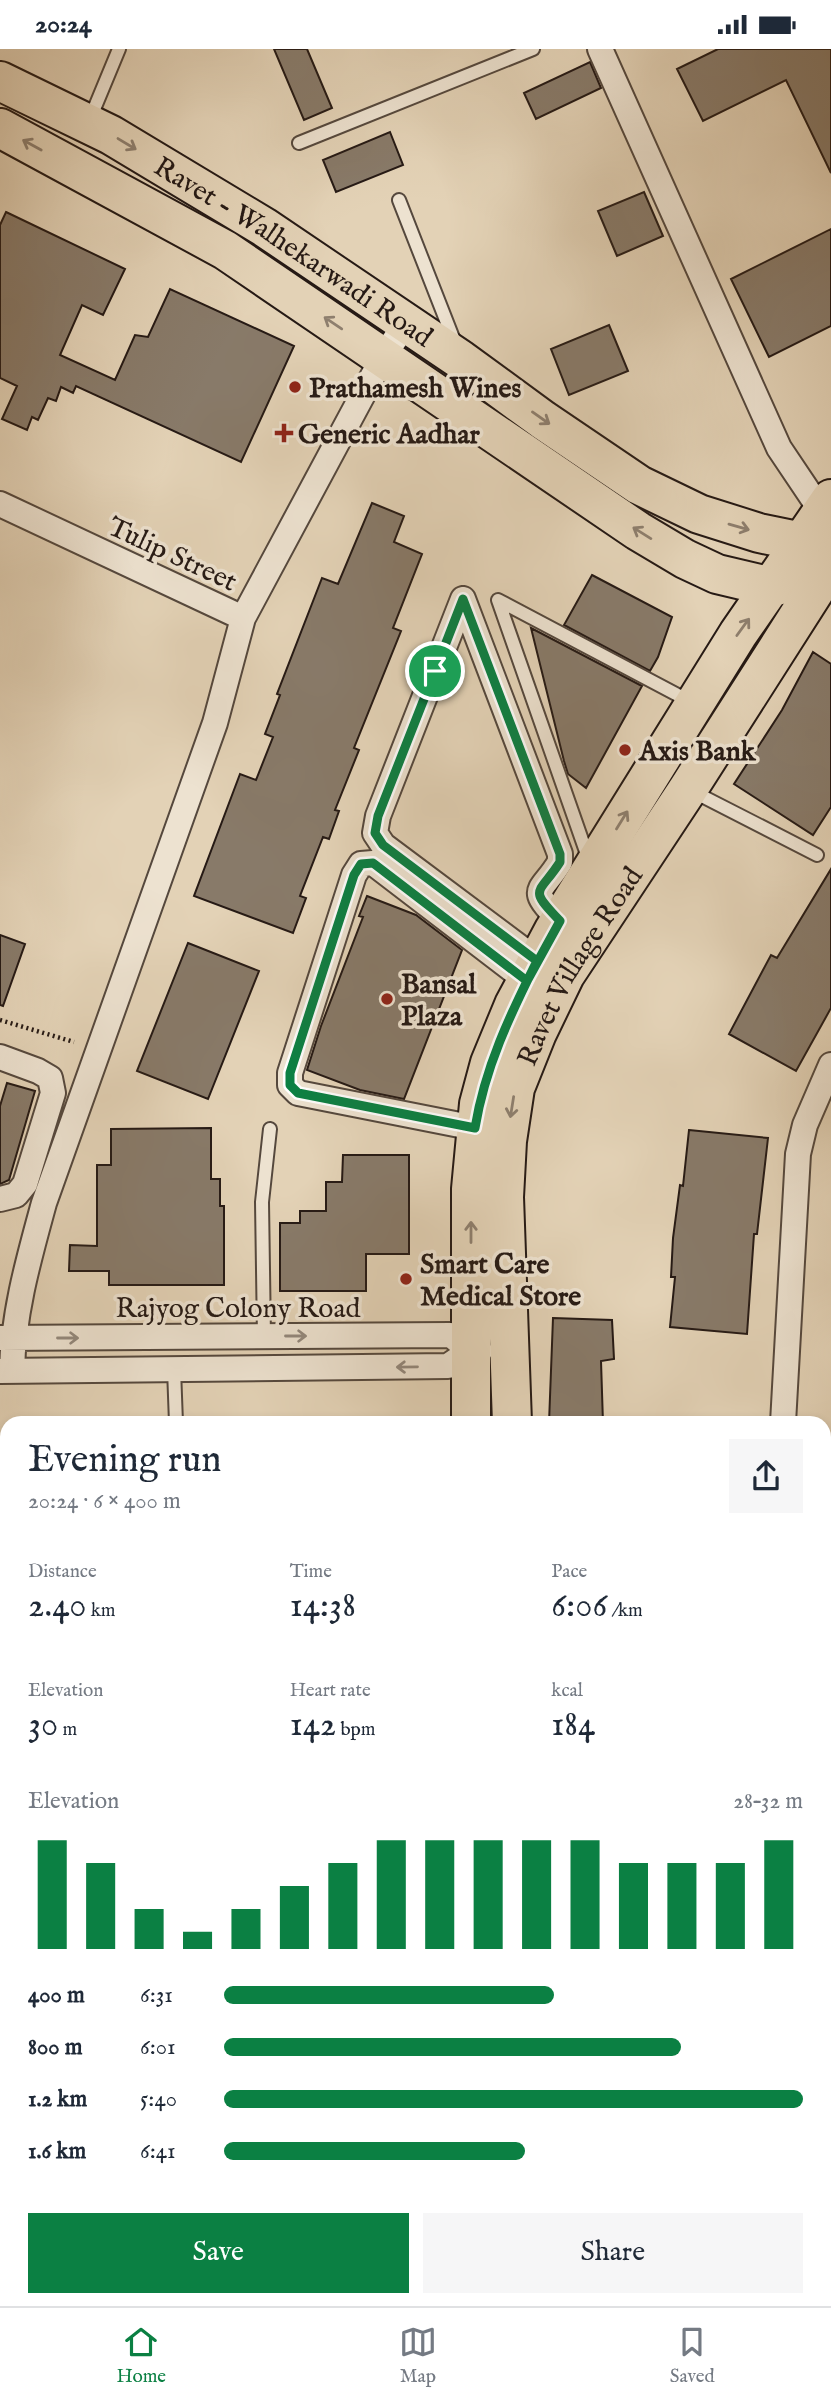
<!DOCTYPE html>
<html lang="en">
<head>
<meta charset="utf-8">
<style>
	:root { --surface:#fff; --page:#f6f6f7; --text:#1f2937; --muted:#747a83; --line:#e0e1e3; --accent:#0b8043 }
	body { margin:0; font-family:"IM FELL English",serif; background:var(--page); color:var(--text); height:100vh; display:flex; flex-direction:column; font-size:26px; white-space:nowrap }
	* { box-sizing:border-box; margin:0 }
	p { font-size:23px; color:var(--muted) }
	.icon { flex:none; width:38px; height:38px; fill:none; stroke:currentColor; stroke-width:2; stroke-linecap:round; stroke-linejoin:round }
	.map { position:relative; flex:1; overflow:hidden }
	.drawer { position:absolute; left:0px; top:1367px; width:831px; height:891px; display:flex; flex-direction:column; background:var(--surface); border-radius:21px 21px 0 0; box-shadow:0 4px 10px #0003 }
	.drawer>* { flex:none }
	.pin { position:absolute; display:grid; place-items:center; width:60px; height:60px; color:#fff; margin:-30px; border:4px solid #fff; border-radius:50%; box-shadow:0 2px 7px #0007 }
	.round { display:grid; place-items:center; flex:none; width:74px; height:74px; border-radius:0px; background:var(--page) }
	.overview { display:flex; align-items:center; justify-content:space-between; height:119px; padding:0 28px }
	h1 { font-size:38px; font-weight:600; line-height:52px }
	.metrics { display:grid; grid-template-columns:repeat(3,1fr); gap:10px; height:119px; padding:7px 28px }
	.metrics div { display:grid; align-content:center }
	.metrics b { font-size:35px; font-weight:600 }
	.metrics small { font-size:19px; font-weight:400 }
	.metrics p { font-size:19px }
	.chart { height:196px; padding:14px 28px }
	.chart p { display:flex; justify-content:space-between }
	.chart svg { width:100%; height:126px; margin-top:7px; stroke:var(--accent); stroke-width:6 }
	.action { display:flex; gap:14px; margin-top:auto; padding:14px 28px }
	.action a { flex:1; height:80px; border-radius:0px; background:var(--accent); color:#fff; font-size:28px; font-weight:600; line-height:80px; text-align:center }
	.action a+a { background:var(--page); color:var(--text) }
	ul { padding:0 28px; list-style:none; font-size:23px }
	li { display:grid; grid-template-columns:112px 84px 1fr; align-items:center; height:52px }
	li i { height:18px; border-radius:9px; background:var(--accent) }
	.status { display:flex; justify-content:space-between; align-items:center; height:49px; padding:0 35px; background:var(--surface); direction:ltr }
	.status svg { height:19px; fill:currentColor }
	.tab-bar { display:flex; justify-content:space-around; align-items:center; height:98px; border-top:2px solid var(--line); background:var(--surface); font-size:19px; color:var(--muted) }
	.tab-bar a { display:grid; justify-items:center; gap:4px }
	.tab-bar .current { color:var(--accent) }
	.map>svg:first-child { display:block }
</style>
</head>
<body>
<div class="status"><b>20:24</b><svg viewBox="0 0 49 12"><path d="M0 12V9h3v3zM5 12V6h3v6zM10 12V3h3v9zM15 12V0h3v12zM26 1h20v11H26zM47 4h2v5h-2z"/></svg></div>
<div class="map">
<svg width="831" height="2257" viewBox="0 0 831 2257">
	<rect width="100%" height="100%" fill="#e3d2b6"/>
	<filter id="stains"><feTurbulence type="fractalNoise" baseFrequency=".00286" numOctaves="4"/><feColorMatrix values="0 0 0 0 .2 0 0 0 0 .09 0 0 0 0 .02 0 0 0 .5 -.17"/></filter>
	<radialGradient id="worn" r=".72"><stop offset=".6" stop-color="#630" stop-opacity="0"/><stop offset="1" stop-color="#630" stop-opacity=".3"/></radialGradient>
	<path fill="#887a69" stroke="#261a15" stroke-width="2" d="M 274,0 L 307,0 L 332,59 L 304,71 Z
		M 718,0 L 831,0 L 831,124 L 786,31 L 703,72 L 677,20 Z
		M 590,13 L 601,39 L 536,70 L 524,44 Z
		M 390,83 L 403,116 L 336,143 L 323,111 Z
		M 644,143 L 663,187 L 617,207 L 598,162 Z
		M 6,163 L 125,220 L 103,266 L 82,256 L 60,306 L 115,331 L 135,286 L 148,288 L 170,240 L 294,297 L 241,413 L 76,337 L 73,344 L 61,338 L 56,352 L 48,349 L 38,371 L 32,368 L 27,381 L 2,370 L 17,337 L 0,329 L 0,176 Z
		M 831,180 L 831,277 L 769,308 L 731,230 Z
		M 609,276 L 628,322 L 569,346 L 551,300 Z
		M 372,454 L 404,467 L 394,493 L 422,505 L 393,579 L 401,582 L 354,699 L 359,701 L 335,761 L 339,762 L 329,790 L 323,788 L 300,847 L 306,849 L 293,884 L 194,847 L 240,725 L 256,731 L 273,688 L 265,685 L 280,646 L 277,645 L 322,529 L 338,535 Z
		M 592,526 L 672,568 L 658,608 L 650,622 L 564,576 Z
		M 531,579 L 642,637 L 586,739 L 568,725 L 564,712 Z
		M 813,603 L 831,615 L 831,758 L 813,786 L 734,735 L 782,661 Z
		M 831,820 L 831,959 L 796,1022 L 729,985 L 771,906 L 777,909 Z
		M 367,847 L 416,866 L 462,901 L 404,1050 L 360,1041 L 307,1021 L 321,977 L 363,868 L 359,867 Z
		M 0,886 L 25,895 L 3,957 L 0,956 Z
		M 188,894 L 259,922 L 208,1050 L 137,1022 Z
		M 7,1034 L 35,1042 L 9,1131 L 0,1135 L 0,1057 Z
		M 211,1079 L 211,1130 L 220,1130 L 220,1157 L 224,1157 L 224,1236 L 109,1236 L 109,1222 L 69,1222 L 70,1196 L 97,1197 L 97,1116 L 111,1116 L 111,1080 Z
		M 689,1081 L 768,1089 L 757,1185 L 754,1185 L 747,1285 L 670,1278 L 675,1228 L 671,1228 L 673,1189 L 680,1136 L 683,1137 Z
		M 343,1106 L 409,1106 L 409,1205 L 366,1205 L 366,1242 L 280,1242 L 280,1174 L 300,1174 L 300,1162 L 326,1162 L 326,1133 L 342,1133 Z
		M 553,1269 L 612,1271 L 614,1310 L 601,1312 L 603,1374 L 549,1374 Z"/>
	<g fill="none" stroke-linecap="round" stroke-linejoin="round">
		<defs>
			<path id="lane" d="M 90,70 L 119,0
				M 299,94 L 533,0
				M 399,151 L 455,294
				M 692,742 L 817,806
				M 589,811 L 498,551 L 691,653
				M 264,1288 L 262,1153 L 270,1080
				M 174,1320 L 176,1374
				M 0,1580 L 7,1575
				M 0,1883 L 7,1878
				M 824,2171 L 831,2167
				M 824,2204 L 831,2215
				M 195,2250 L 195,2257
				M 399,2250 L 399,2257
				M 659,2250 L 675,2250"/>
			<path id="street" d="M 600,0 L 779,399 L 822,463 L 831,467
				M 0,455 L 243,569
				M 463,550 L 378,767 L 375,784 L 383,796 L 538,912
				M 463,550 L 560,805 L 560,813 C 540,846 527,837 560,872
				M 0,1008 L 38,1022 L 50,1029 L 53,1044 L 25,1135 L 16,1146 L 0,1150
				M 475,1079 L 298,1044 L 290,1036 L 290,1024 L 354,826 L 361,815 L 373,814 L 527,932
				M 0,1289 L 451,1286 L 470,1302
				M 0,1322 L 448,1317 L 470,1302 L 480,1302
				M 12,1322 C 13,1264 29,1209 44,1154 L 215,674 L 243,569 L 383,308 L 406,274
				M 783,1374 L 798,1105 L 805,1076 L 831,1016
				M 0,1541 L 7,1536
				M 824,1931 L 831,1942"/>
			<g id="primary">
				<path id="s1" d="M 0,32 L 111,86 L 264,178 L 461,311 L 543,371 L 639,436 L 699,465 L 759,484 L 803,493 L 824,487"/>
				<path d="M 0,79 L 225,201 L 638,482 L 685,510 L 717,525 L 772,538 L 826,525"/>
				<path d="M 471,1374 L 471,1140 L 479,1055 L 490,1014 L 514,956 L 554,881 L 738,585 L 831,450"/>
				<path id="s2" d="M 512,1374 L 504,1148 L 507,1092 L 515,1039 L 537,984 L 565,926 L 688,740 L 831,516"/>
				<path d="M 470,2257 L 470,2250"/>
				<path d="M 512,2257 L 512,2250"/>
			</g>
		</defs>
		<use href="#lane" stroke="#55483d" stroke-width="16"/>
		<use href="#street" stroke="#55483d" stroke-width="28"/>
		<use href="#primary" stroke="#261a15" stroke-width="42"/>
		<path stroke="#261a15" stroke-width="4.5" stroke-dasharray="2 3.5" stroke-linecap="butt" d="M 0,971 L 74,993
			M 0,2035 L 7,2035
			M 115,2257 L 118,2250"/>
		<use href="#lane" stroke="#ede2d0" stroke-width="12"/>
		<use href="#street" stroke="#ede2d0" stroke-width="24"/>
		<use href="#primary" stroke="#e3d2b6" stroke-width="38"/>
	</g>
	<defs><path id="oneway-shaft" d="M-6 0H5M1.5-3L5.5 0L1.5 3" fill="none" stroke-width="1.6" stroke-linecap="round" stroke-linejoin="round" transform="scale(1.75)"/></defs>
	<g stroke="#8e7f6e">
		<use href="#oneway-shaft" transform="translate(127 95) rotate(31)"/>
		<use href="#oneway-shaft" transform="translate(32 96) rotate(-151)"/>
		<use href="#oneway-shaft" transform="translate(333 274) rotate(-146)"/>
		<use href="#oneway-shaft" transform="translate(541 369) rotate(35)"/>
		<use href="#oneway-shaft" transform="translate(739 478) rotate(16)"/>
		<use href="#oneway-shaft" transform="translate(642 484) rotate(-148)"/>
		<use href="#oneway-shaft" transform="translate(743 578) rotate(-54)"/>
		<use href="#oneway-shaft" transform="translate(622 771) rotate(-58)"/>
		<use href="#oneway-shaft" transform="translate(512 1058) rotate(99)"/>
		<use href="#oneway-shaft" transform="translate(471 1183) rotate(-90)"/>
	</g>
	<g stroke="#93887c">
		<use href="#oneway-shaft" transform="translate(296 1287)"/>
		<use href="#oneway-shaft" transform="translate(68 1289)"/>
		<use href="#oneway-shaft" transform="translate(407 1318) rotate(179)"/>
	</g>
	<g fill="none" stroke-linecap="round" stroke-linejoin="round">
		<defs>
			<path id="route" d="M 435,622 L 378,767 L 375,784 L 383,796 L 537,912 C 510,966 485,1018 475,1079 L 298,1044 L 290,1036 L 290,1024 L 354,826 L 361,815 L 373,814 L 527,932 L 560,872 C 527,838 539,846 560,813 L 560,805 L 463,550 L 435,622"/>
		</defs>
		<use href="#route" stroke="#fff" stroke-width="14"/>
		<use href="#route" stroke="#0b8043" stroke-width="9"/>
	</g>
	<g fill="#8f2418" stroke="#ede2d0" stroke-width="2.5">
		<circle cx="295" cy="338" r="7"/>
		<path d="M280.5 373.5h7v7h7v7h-7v7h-7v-7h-7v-7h7z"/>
		<circle cx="625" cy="701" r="7"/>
		<circle cx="387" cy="950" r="7"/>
		<circle cx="406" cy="1230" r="7"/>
	</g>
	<g text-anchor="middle" stroke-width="7" stroke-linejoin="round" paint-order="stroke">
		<g font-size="28" fill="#261a15" stroke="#ede2d0">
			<text dy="10" stroke="none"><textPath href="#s1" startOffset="340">Ravet - Walhekarwadi Road</textPath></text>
			<text transform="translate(173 504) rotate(25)" y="10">Tulip Street</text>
			<text dy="10" stroke="none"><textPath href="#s2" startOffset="474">Ravet Village Road</textPath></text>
			<text x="238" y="1268">Rajyog Colony Road</text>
		</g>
		<g font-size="28" font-weight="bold" fill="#261a15" stroke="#ede2d0" text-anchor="start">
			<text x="309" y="348">Prathamesh Wines</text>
			<text x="298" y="394">Generic Aadhar</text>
			<text x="639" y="711">Axis Bank</text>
			<text x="401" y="944">Bansal<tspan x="401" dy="32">Plaza</tspan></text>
			<text x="420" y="1224">Smart Care<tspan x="420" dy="32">Medical Store</tspan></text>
		</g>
	</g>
	<rect width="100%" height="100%" filter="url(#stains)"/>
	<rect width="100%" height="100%" fill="url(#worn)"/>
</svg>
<div class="pin" style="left:435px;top:622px;background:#1e9e55"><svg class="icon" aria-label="arrive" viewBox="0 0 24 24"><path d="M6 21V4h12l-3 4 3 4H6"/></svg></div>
<section class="drawer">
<div class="overview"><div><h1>Evening run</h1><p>20:24 · 6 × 400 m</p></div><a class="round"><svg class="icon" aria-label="share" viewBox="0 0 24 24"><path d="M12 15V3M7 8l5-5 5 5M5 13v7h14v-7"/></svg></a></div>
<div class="metrics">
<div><p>Distance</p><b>2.40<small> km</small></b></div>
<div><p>Time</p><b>14:38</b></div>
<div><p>Pace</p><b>6:06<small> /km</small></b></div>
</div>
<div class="metrics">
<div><p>Elevation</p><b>30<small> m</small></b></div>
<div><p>Heart rate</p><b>142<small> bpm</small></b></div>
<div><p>kcal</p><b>184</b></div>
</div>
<div class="chart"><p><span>Elevation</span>28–32 m</p>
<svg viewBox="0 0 160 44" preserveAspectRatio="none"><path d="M5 44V6M15 44V14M25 44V30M35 44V38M45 44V30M55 44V22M65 44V14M75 44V6M85 44V6M95 44V6M105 44V6M115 44V6M125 44V14M135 44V14M145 44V14M155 44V6"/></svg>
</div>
<ul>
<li><b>400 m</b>6:31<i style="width:57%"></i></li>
<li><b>800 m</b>6:01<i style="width:79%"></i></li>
<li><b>1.2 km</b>5:40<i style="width:100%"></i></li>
<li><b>1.6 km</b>6:41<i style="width:52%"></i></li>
</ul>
<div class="action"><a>Save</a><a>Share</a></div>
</section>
</div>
<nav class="tab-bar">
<a class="current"><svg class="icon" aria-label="home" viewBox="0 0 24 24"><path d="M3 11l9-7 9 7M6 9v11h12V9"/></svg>Home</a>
<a><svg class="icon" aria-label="map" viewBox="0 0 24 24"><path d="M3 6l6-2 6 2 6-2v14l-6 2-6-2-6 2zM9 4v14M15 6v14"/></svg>Map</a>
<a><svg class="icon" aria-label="saved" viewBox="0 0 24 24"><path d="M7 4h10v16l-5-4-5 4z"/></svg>Saved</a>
</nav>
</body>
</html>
